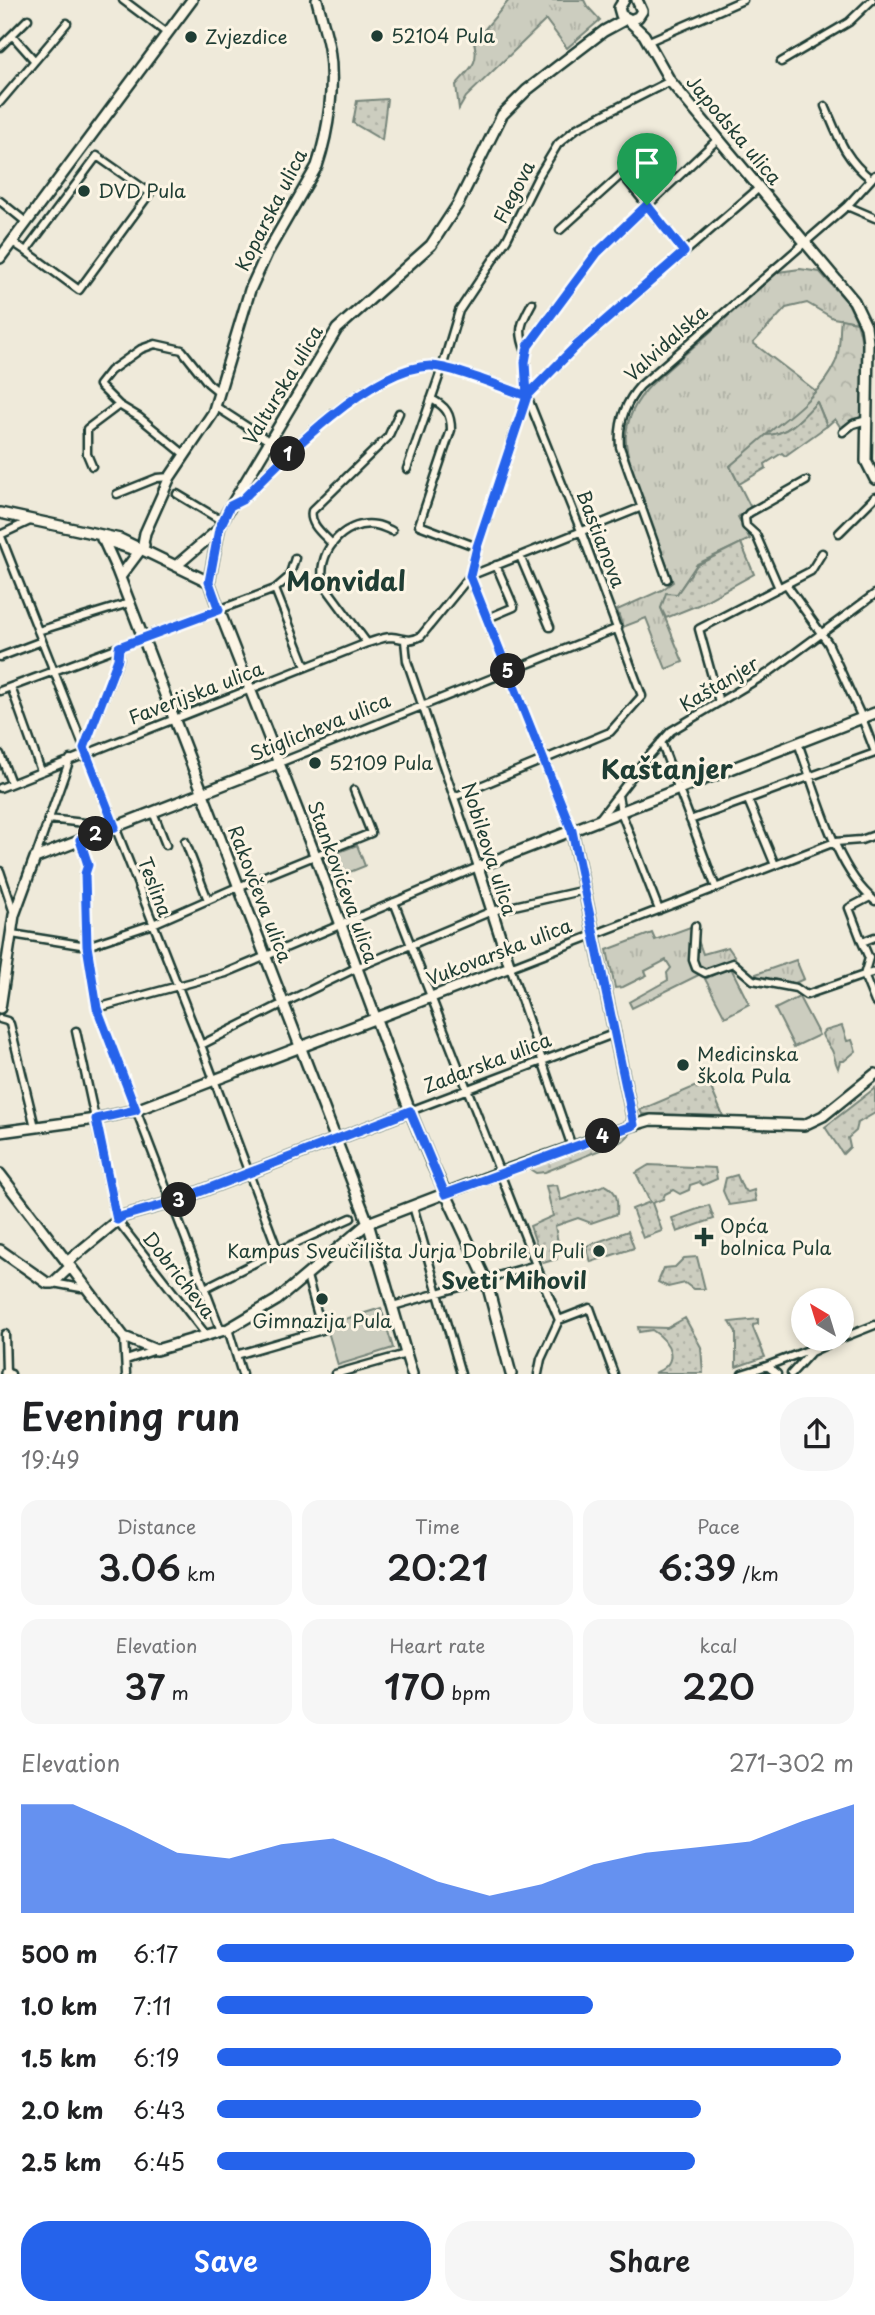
<!DOCTYPE html>
<html lang="en">
<head>
<meta charset="utf-8">
<style>
	:root { --surface:#fff; --page:#f6f6f6; --text:#202124; --muted:#757577; --accent:#2563eb }
	body { margin:0; font-family:"Playpen Sans",sans-serif; background:var(--page); color:var(--text); height:100vh; display:flex; flex-direction:column; font-size:26px; white-space:nowrap }
	* { box-sizing:border-box; margin:0 }
	p { font-size:23px; color:var(--muted) }
	.icon { flex:none; width:38px; height:38px; fill:none; stroke:currentColor; stroke-width:2; stroke-linecap:round; stroke-linejoin:round }
	.map { position:relative; height:1374px; overflow:hidden }
	.details { display:flex; flex-direction:column; background:var(--surface); flex:1 }
	.details>* { flex:none }
	.needle { width:46px; rotate:322deg }
	.fabs { position:absolute; left:791px; top:1288px; display:grid; gap:14px }
	.fabs a { display:grid; place-items:center; width:63px; height:63px; border-radius:50%; background:var(--surface); box-shadow:0 4px 10px #0003; font-size:35px }
	.pin { position:absolute; display:grid; place-items:center; width:60px; height:60px; color:#fff; margin:-72px -30px; border-radius:50% 50% 50% 0; rotate:-45deg; box-shadow:0 0 7px #0007 }
	.pin .icon { rotate:45deg }
	.km { position:absolute; width:35px; height:35px; margin:-18px; border-radius:50%; background:#222; color:#fff; font-size:19px; line-height:35px; text-align:center }
	.round { display:grid; place-items:center; flex:none; width:74px; height:74px; border-radius:28px; background:var(--page) }
	.head { display:flex; align-items:center; justify-content:space-between; height:119px; padding:0 21px }
	h1 { font-size:38px; font-weight:600; line-height:52px }
	.figures { display:grid; grid-template-columns:repeat(3,1fr); gap:10px; height:119px; padding:7px 21px }
	.figures div { display:grid; align-content:center; border-radius:18px; background:var(--page); text-align:center }
	.figures b { font-size:35px; font-weight:600 }
	.figures small { font-size:19px; font-weight:400 }
	.figures p { font-size:19px }
	.chart { height:196px; padding:14px 21px }
	.chart p { display:flex; justify-content:space-between }
	.chart svg { width:100%; height:126px; margin-top:7px; fill:var(--accent); opacity:.7 }
	.action { display:flex; gap:14px; margin-top:auto; padding:14px 21px }
	.action a { flex:1; height:80px; border-radius:28px; background:var(--accent); color:#fff; font-size:28px; font-weight:600; line-height:80px; text-align:center }
	.action a+a { background:var(--page); color:var(--text) }
	ul { padding:0 21px; list-style:none; font-size:23px }
	li { display:grid; grid-template-columns:112px 84px 1fr; align-items:center; height:52px }
	li i { height:18px; border-radius:9px; background:var(--accent) }
	.map>svg:first-child { display:block }
</style>
</head>
<body>
<div class="map">
<svg width="875" height="1374" viewBox="0 0 875 1374">
	<defs>
		<pattern id="grass-tufts" width="24" height="20" patternUnits="userSpaceOnUse" patternTransform="scale(1.75)"><rect width="24" height="20" fill="#cccdbf"/><path d="M3 7l-1-3M5 7V3M7 7l1-3M15 17l-1-3M17 17v-4M19 17l1-3" fill="none" stroke="#afb1a5"/></pattern>
		<pattern id="forest-crowns" width="20" height="18" patternUnits="userSpaceOnUse" patternTransform="scale(1.75)"><rect width="20" height="18" fill="#cccdbf"/><path d="M2 6a3 3 0 1 1 6 0M12 15a3 3 0 1 1 6 0" fill="none" stroke="#afb1a5"/></pattern>
		<pattern id="park-dots" width="8" height="8" patternUnits="userSpaceOnUse" patternTransform="scale(1.75)"><rect width="8" height="8" fill="#cccdbf"/><path d="M2 2h.1M6 6h.1" fill="none" stroke="#afb1a5" stroke-width="1.8" stroke-linecap="round"/></pattern>
	</defs>
	<rect width="100%" height="100%" fill="#efeada"/>
	<filter id="ink" filterUnits="userSpaceOnUse"><feTurbulence type="fractalNoise" baseFrequency=".0143" numOctaves="2"/><feDisplacementMap in="SourceGraphic" scale="14" xChannelSelector="R" yChannelSelector="G"/><feConvolveMatrix kernelMatrix="1 2 1 2 8 2 1 2 1" color-interpolation-filters="sRGB"/></filter>
	<g filter="url(#ink)">
		<path fill="url(#grass-tufts)" stroke="#76857a" stroke-width="2" d="M 509,0 L 584,0 L 587,6 L 600,20 L 567,48 L 546,20 L 466,97 L 459,109 L 456,85 C 469,69 480,64 474,42 Z
			M 800,269 L 820,272 L 848,303 L 857,322 L 833,318 L 807,303 L 786,308 L 753,343 L 816,391 L 799,409 L 730,466 L 751,508 L 738,517 L 750,539 L 697,564 L 677,594 L 661,608 L 683,662 L 666,669 L 646,618 L 623,627 L 617,610 L 662,590 L 673,582 C 663,553 622,458 626,434 C 629,411 640,395 657,379 L 778,272 Z
			M 693,926 L 703,954 L 728,947 L 735,957 L 632,1008 L 629,1002 L 668,980 L 667,973 L 671,968 L 666,960 L 645,971 L 647,975 L 623,987 L 615,988 L 607,950 L 652,933 L 655,940 Z
			M 796,960 L 804,979 L 795,983 L 758,977 L 756,974 Z
			M 842,1026 L 847,1041 L 852,1040 L 856,1051 L 844,1061 L 840,1061 L 838,1068 C 835,1062 835,1058 833,1053 C 831,1046 824,1042 822,1034 L 824,1031 Z"/>
		<path fill="url(#forest-crowns)" stroke="#76857a" stroke-width="2" d="M 841,319 L 857,322 C 867,353 864,384 862,417 L 853,419 L 841,428 L 835,419 L 827,426 L 817,402 C 802,418 788,435 766,435 C 791,414 821,394 835,363 C 841,352 839,332 841,319 Z"/>
		<path fill="url(#park-dots)" stroke="#76857a" stroke-width="2" d="M 387,99 L 382,140 L 353,123 L 357,101 Z
			M 817,402 L 827,426 L 785,456 L 782,453 L 765,464 L 766,468 L 739,484 L 730,466 L 766,435 C 788,435 802,418 817,402 Z
			M 741,543 L 754,574 L 698,605 L 666,618 L 661,608 L 666,593 L 677,594 L 697,565 Z
			M 708,1081 L 723,1116 L 642,1114 L 640,1110 Z
			M 875,1088 L 875,1113 L 858,1123 L 856,1131 L 848,1138 L 850,1147 L 843,1154 L 825,1127 Z
			M 630,1130 L 630,1134 L 623,1141 L 545,1172 L 536,1173 L 525,1166 Z
			M 649,1165 L 715,1168 L 717,1179 L 703,1185 L 699,1182 L 690,1185 L 689,1190 L 680,1194 L 673,1190 L 665,1194 L 663,1199 L 652,1203 L 662,1231 L 643,1238 L 632,1209 L 650,1202 L 636,1173 Z
			M 737,1175 L 743,1189 L 748,1192 L 754,1190 L 756,1201 L 729,1205 L 723,1191 L 726,1178 Z
			M 557,1185 L 561,1200 L 605,1185 C 618,1191 618,1201 617,1214 L 591,1223 L 578,1218 L 555,1226 L 558,1243 L 557,1259 L 543,1263 L 530,1226 L 553,1216 L 546,1186 Z
			M 709,1205 L 714,1219 L 677,1232 L 672,1218 Z
			M 628,1231 L 634,1248 L 591,1262 L 586,1246 Z
			M 697,1257 L 705,1289 L 693,1289 L 685,1283 L 668,1287 L 658,1282 L 664,1268 L 675,1267 L 684,1258 Z
			M 685,1318 L 701,1347 L 703,1373 L 654,1373 C 681,1363 671,1342 652,1330 L 639,1332 L 638,1327 L 667,1328 Z
			M 758,1319 L 758,1324 L 753,1325 L 753,1328 L 765,1357 L 736,1367 L 736,1332 L 730,1322 Z"/>
		<path fill="#cccdbf" stroke="#76857a" stroke-width="2" d="M 357,845 L 365,866 L 330,880 L 321,859 Z
			M 730,966 L 749,1004 L 725,1017 L 705,979 Z
			M 799,997 L 819,1035 L 794,1047 L 775,1009 Z
			M 381,1308 L 393,1348 L 338,1365 L 326,1325 Z"/>
		<g fill="none" stroke-linecap="round" stroke-linejoin="round">
			<defs>
				<path id="street" d="M 123,0 L 167,33
					M 12,35 L 28,19
					M 647,42 L 743,0
					M 0,47 L 12,35 L 35,61
					M 781,62 L 849,22 L 872,0
					M 0,102 L 67,23
					M 825,106 C 838,136 844,158 871,179
					M 650,149 L 622,174 L 684,252
					M 0,201 L 26,222
					M 847,206 L 875,218
					M 560,230 L 622,174
					M 11,241 L 26,251 L 97,156 L 150,193 L 79,290 L 26,251
					M 526,352 C 517,330 521,323 532,303
					M 431,399 C 446,406 451,414 451,430 L 419,525 L 477,547
					M 119,405 L 99,385 L 110,371 L 141,349 L 155,344 L 182,350 L 208,383 L 219,392
					M 215,406 L 269,441
					M 843,432 L 853,424 L 867,420
					M 92,466 L 87,454 L 87,429 L 119,405 L 139,417 L 184,454
					M 407,469 L 442,368 L 459,311 L 507,239 L 538,177 L 558,144 L 577,128 L 670,81
					M 117,494 L 157,478 L 170,477
					M 177,494 L 222,521
					M 231,505 L 242,500 C 282,458 370,367 430,366 C 450,365 505,388 527,396
					M 839,533 L 875,497
					M 0,534 L 201,1045 L 278,1251
					M 0,535 L 32,520
					M 331,543 C 323,534 309,524 312,511 L 388,437 L 399,413
					M 520,556 L 550,627
					M 667,579 L 620,447 C 618,424 625,403 640,386 L 847,206 L 875,175
					M 786,584 L 828,643 L 862,718 L 875,752
					M 779,588 L 756,535 L 746,526 L 745,518 L 749,513 L 806,481
					M 275,589 L 306,667
					M 488,618 L 514,607 L 496,565
					M 38,631 L 129,603
					M 367,643 L 325,586 C 313,556 343,519 376,525 C 382,526 387,529 392,531
					M 0,657 L 42,641
					M 11,687 L 41,771
					M 0,691 L 275,589 L 289,577 L 295,558
					M 719,702 L 699,629 L 811,571 L 822,553
					M 661,742 L 716,888
					M 798,743 C 816,790 835,870 875,901
					M 84,748 L 119,659 L 119,647
					M 0,754 L 11,783
					M 279,763 L 618,628
					M 0,788 L 367,643 C 375,641 383,637 391,637 C 404,638 409,643 421,636 L 470,576 L 477,547 L 527,396 L 576,346 L 759,188
					M 618,795 L 621,812 L 659,910
					M 454,797 L 610,732 L 642,696 L 581,531 L 527,396 L 525,362 L 528,346 L 597,253 L 718,139
					M 748,800 L 775,865
					M 153,812 L 166,845
					M 600,818 L 641,765 L 671,731 L 768,673 L 875,594
					M 48,819 L 112,826
					M 690,820 L 875,753
					M 572,831 L 470,576 L 642,507
					M 80,840 L 88,865 L 85,874 L 87,946 L 97,1008 L 221,1331
					M 185,841 L 208,900
					M 35,858 L 70,759
					M 0,871 L 14,913
					M 243,885 L 371,833 L 354,790
					M 870,897 L 849,908 L 862,942 L 875,937
					M 394,902 L 536,1265 L 559,1320
					M 695,926 L 693,960 L 696,968 L 705,973 L 733,963 L 753,980 L 796,988 L 806,995 L 864,975 L 875,1002
					M 12,934 L 87,946 L 153,924 L 235,888
					M 862,942 L 869,958 L 864,975
					M 864,975 L 875,972
					M 288,1001 L 356,968 L 492,911 L 585,890
					M 97,1008 L 226,973 L 478,867 L 407,661 L 405,641
					M 0,1019 L 7,1021 L 10,1024 L 35,1127
					M 76,1031 L 117,1220 L 207,1336
					M 201,1045 L 278,1006
					M 410,1111 L 616,1033
					M 572,1147 L 510,967 L 835,842 L 861,840 L 875,835
					M 413,1206 L 461,1374
					M 53,1283 L 81,1288 L 86,1286
					M 205,1288 L 278,1251 L 351,1218
					M 393,1306 L 536,1265
					M 228,1329 L 242,1374
					M 5,1334 L 6,1373 L 11,1374
					M 124,1337 L 126,1374
					M 842,1338 L 875,1325
					M 236,1355 L 322,1330 L 307,1276
					M 126,1360 L 156,1350
					M 767,1366 L 811,1349
					M 335,1374 L 406,1354
					M 538,1374 L 541,1359 L 559,1320 L 590,1308 L 614,1374
					M 742,1374 L 767,1366 L 777,1374
					M 791,1374 L 811,1352 L 839,1339"/>
				<path id="secondary" d="M 624,0 L 619,8 L 621,15 L 631,20 L 638,17 L 642,11 L 637,0
					M 628,20 L 644,35 L 670,81 L 854,301 L 866,326 L 868,342 L 866,461 L 875,479
					M 0,258 L 192,0
					M 0,513 L 120,539 L 209,582
					M 102,539 L 132,549
					M 103,539 L 117,570 L 368,1223 L 412,1374
					M 142,549 L 145,533 L 170,477 L 213,413 L 250,290 L 267,253 L 317,166 C 329,130 335,85 329,48 C 326,32 321,16 317,0
					M 177,565 L 219,529
					M 120,577 L 144,545
					M 572,831 L 634,1125
					M 0,1008 L 14,915 L 35,858 L 279,763
					M 0,1132 L 96,1119 L 136,1110 L 510,967 L 478,867 L 875,713
					M 0,1174 L 124,1337 L 156,1350 L 228,1329 L 277,1300 L 368,1223 L 501,1172 L 634,1125 L 651,1120 L 804,1125 L 823,1116 L 875,1074
					M 0,1250 L 47,1283 L 53,1283 L 70,1267
					M 67,1262 L 123,1216 L 173,1202 L 410,1111
					M 6,1374 L 6,1373
					M 511,1374 L 486,1280 L 432,1164 L 410,1111 L 315,855 L 219,610 L 209,582 L 219,529 L 222,521 L 337,329 L 431,245 L 458,204 L 502,115 L 527,90 L 558,66 L 604,31 L 626,19"/>
			</defs>
			<use href="#street" stroke="#1f3d34" stroke-width="11"/>
			<use href="#secondary" stroke="#1f3d34" stroke-width="14"/>
			<use href="#street" stroke="#fcf5e5" stroke-width="6"/>
			<use href="#secondary" stroke="#fcf5e5" stroke-width="9"/>
		</g>
	</g>
	<g fill="none" stroke-linecap="round" stroke-linejoin="round" filter="url(#ink)">
		<defs>
			<path id="route" d="M 647,205 L 597,253 L 528,346 L 525,362 L 527,396 C 504,388 451,366 430,366 C 371,367 282,459 242,500 L 230,506 L 219,529 L 209,582 L 219,610 L 119,647 L 118,659 L 84,748 L 115,827 L 80,840 L 88,865 L 85,874 L 87,946 L 97,1008 L 136,1110 L 96,1119 L 117,1220 L 123,1216 L 173,1202 L 410,1111 L 445,1194 L 634,1125 L 572,831 L 470,576 L 477,547 L 527,396 L 576,346 L 684,252 L 647,205"/>
		</defs>
		<use href="#route" stroke="#fff" stroke-width="14"/>
		<use href="#route" stroke="#2563eb" stroke-width="9"/>
	</g>
	<g fill="#1f3d34" stroke="#fcf5e5" stroke-width="2.5">
		<circle cx="377" cy="36" r="7"/>
		<circle cx="191" cy="37" r="7"/>
		<circle cx="84" cy="191" r="7"/>
		<circle cx="315" cy="763" r="7"/>
		<circle cx="683" cy="1065" r="7"/>
		<path d="M700.5 1226.5h7v7h7v7h-7v7h-7v-7h-7v-7h7z"/>
		<circle cx="599" cy="1251" r="7"/>
		<circle cx="322" cy="1299" r="7"/>
	</g>
	<g text-anchor="middle" stroke-width="6" stroke-linejoin="round" paint-order="stroke">
		<g font-size="19" fill="#1f3d34" stroke="#fcf5e5" text-anchor="start">
			<text x="391" y="43">52104 Pula</text>
			<text x="205" y="44">Zvjezdice</text>
			<text x="98" y="198">DVD Pula</text>
			<text x="329" y="770">52109 Pula</text>
			<text x="697" y="1061">Medicinska<tspan x="697" dy="22">škola Pula</tspan></text>
			<text x="720" y="1233">Opća<tspan x="720" dy="22">bolnica Pula</tspan></text>
			<text x="585" y="1258" text-anchor="end">Kampus Sveučilišta Jurja Dobrile u Puli</text>
			<text x="322" y="1328" text-anchor="middle">Gimnazija Pula</text>
		</g>
		<g font-size="19" fill="#1f3d34" stroke="#fcf5e5">
			<text transform="translate(734 130) rotate(50)" y="7">Japodska ulica</text>
			<text transform="translate(514 192) rotate(-63)" y="7">Flegova</text>
			<text transform="translate(271 210) rotate(-63)" y="7">Koparska ulica</text>
			<text transform="translate(666 343) rotate(-42)" y="7">Valvidalska</text>
			<text transform="translate(283 385) rotate(-59)" y="7">Valturska ulica</text>
			<text transform="translate(601 539) rotate(69)" y="7">Bastianova</text>
			<text transform="translate(719 684) rotate(-31)" y="7">Kaštanjer</text>
			<text transform="translate(196 693) rotate(-21)" y="7">Faverijska ulica</text>
			<text transform="translate(320 727) rotate(-22)" y="7">Stiglicheva ulica</text>
			<text transform="translate(489 849) rotate(72)" y="7">Nobileova ulica</text>
			<text transform="translate(343 882) rotate(70)" y="7">Stankovićeva ulica</text>
			<text transform="translate(155 887) rotate(69)" y="7">Teslina</text>
			<text transform="translate(260 894) rotate(69)" y="7">Rakovčeva ulica</text>
			<text transform="translate(499 952) rotate(-21)" y="7">Vukovarska ulica</text>
			<text transform="translate(487 1063) rotate(-21)" y="7">Zadarska ulica</text>
			<text transform="translate(179 1275) rotate(52)" y="7">Dobricheva</text>
		</g>
		<g font-size="23" font-weight="bold" fill="#1f3d34" stroke="#fcf5e5">
			<text x="514" y="1289">Sveti Mihovil</text>
		</g>
		<g font-size="26" font-weight="bold" fill="#1f3d34" stroke="#fcf5e5">
			<text x="346" y="591">Monvidal</text>
			<text x="667" y="779">Kaštanjer</text>
		</g>
	</g>
</svg>
<div class="fabs">
<a><svg class="needle" viewBox="-14 -14 28 28"><path d="M0-13l5 13h-10z" fill="#e53935"/><path d="M0 13l5-13h-10z" fill="#757577"/></svg></a>
</div>
<div class="pin" style="left:647px;top:205px;background:#1e9e55"><svg class="icon" aria-label="arrive" viewBox="0 0 24 24"><path d="M6 21V4h12l-3 4 3 4H6"/></svg></div>
<b class="km" style="left:288px;top:454px">1</b>
<b class="km" style="left:96px;top:834px">2</b>
<b class="km" style="left:179px;top:1200px">3</b>
<b class="km" style="left:603px;top:1136px">4</b>
<b class="km" style="left:508px;top:671px">5</b>
</div>
<section class="details">
<div class="head"><div><h1>Evening run</h1><p>19:49</p></div><a class="round"><svg class="icon" aria-label="share" viewBox="0 0 24 24"><path d="M12 15V3M7 8l5-5 5 5M5 13v7h14v-7"/></svg></a></div>
<div class="figures">
<div><p>Distance</p><b>3.06<small> km</small></b></div>
<div><p>Time</p><b>20:21</b></div>
<div><p>Pace</p><b>6:39<small> /km</small></b></div>
</div>
<div class="figures">
<div><p>Elevation</p><b>37<small> m</small></b></div>
<div><p>Heart rate</p><b>170<small> bpm</small></b></div>
<div><p>kcal</p><b>220</b></div>
</div>
<div class="chart"><p><span>Elevation</span>271–302 m</p>
<svg viewBox="0 0 160 44" preserveAspectRatio="none"><path d="M0 44V6L10 6L20 14L30 23L40 25L50 20L60 18L70 25L80 33L90 38L100 34L110 27L120 23L130 21L140 19L150 12L160 6V44z"/></svg>
</div>
<ul>
<li><b>500 m</b>6:17<i style="width:100%"></i></li>
<li><b>1.0 km</b>7:11<i style="width:59%"></i></li>
<li><b>1.5 km</b>6:19<i style="width:98%"></i></li>
<li><b>2.0 km</b>6:43<i style="width:76%"></i></li>
<li><b>2.5 km</b>6:45<i style="width:75%"></i></li>
</ul>
<div class="action"><a>Save</a><a>Share</a></div>
</section>
</body>
</html>
